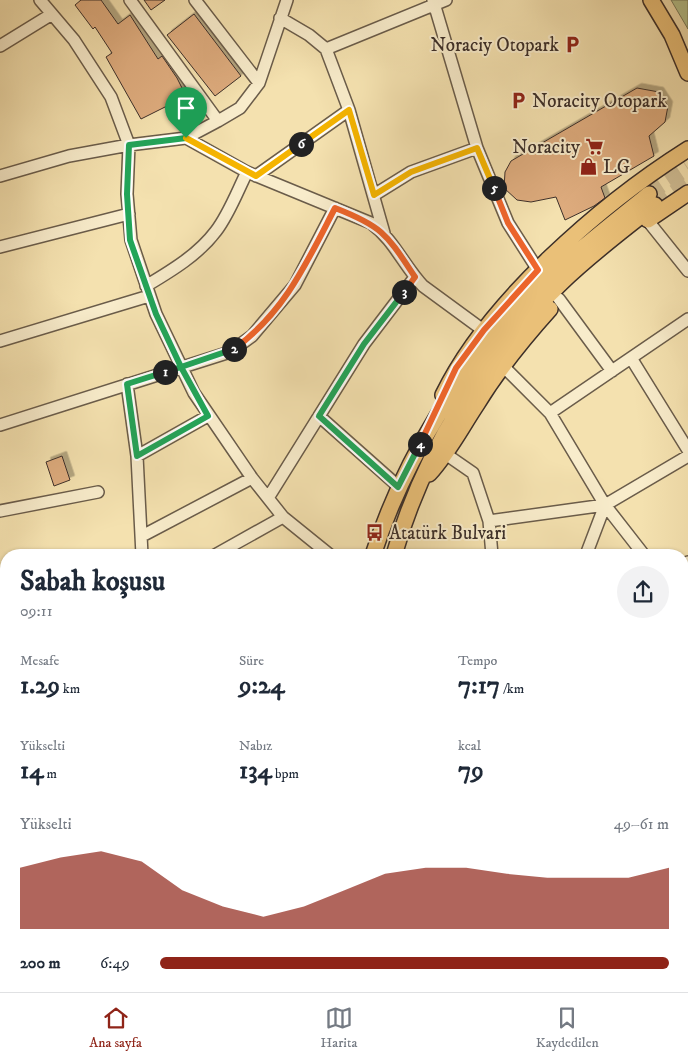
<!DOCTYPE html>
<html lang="tr">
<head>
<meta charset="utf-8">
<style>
	:root { --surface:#fff; --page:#f2f2f3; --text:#1f2937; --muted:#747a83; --line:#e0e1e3; --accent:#8f2418 }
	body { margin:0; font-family:"IM FELL DW Pica",serif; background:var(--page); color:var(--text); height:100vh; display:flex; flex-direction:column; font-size:19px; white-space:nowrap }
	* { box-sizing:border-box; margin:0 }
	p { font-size:16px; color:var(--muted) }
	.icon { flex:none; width:28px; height:28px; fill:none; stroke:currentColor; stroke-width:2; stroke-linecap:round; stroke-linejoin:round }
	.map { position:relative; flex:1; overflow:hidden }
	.drawer { position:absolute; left:0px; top:549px; width:689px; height:444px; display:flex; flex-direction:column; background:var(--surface); border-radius:20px 20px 0 0; box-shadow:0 1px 4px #0004 }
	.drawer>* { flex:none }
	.pin { position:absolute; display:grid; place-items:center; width:42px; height:42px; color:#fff; margin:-51px -21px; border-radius:50% 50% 50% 0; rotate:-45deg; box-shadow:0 0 5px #0007 }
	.pin .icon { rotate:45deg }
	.km { position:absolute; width:25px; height:25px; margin:-12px; border-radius:50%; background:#222; color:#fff; font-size:14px; line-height:25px; text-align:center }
	.round { display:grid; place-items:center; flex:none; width:52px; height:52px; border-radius:26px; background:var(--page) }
	.overview { display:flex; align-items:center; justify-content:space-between; height:85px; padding:0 20px }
	h1 { font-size:28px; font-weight:700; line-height:38px }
	.figures { display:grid; grid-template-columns:repeat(3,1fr); gap:8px; height:85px; padding:5px 20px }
	.figures div { display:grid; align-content:center }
	.figures b { font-size:25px; font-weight:700 }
	.figures small { font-size:14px; font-weight:400 }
	.figures p { font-size:14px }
	.chart { height:140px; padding:10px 20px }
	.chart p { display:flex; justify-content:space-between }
	.chart svg { width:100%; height:90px; margin-top:5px; fill:var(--accent); opacity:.7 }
	ul { padding:0 20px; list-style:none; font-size:16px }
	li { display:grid; grid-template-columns:80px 60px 1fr; align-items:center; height:38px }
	li i { height:12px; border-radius:6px; background:var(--accent) }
	.menu { display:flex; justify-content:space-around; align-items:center; height:70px; border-top:1px solid var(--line); background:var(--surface); font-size:14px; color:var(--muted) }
	.menu a { display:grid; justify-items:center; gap:2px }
	.menu .on { color:var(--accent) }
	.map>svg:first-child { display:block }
</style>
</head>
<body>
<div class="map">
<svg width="688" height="992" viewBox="0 0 688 992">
	<defs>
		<filter id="shadow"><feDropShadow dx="4.5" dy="-4.5" stdDeviation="0" flood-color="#0004"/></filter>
	</defs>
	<rect width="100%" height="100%" fill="#f4e1af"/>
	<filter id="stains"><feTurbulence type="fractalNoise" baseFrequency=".004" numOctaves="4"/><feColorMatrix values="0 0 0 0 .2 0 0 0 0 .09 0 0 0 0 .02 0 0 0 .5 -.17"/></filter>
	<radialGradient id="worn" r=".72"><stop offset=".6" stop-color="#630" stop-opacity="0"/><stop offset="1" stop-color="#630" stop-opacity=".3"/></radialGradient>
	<path fill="#b6c48e" stroke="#797a5c" d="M 671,0 L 688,0 L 688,29 Z
		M 683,816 L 688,816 L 688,964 L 683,964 Z"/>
	<path fill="#ddab7d" stroke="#3c2f29" filter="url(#shadow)" d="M 81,0 L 101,0 L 118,24 L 130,15 L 158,59 L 162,56 L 177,78 L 190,104 L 173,112 L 169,105 L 141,119 L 106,57 L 112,53 L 95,27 L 93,29 L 75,5 Z
		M 144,0 L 165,0 L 151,10 Z
		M 194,14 L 241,76 L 215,96 L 167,35 Z
		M 637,88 L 659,92 L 668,106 L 665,122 L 649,136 L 654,156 L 601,187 L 605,198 L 594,206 L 565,220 L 556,197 L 531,202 L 517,200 L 504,188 L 505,172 L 511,161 Z
		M 62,456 L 70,480 L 54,486 L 46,462 Z"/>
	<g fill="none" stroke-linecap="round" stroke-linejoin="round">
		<path stroke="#cfbd94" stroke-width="15" stroke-dasharray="15 8" stroke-linecap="butt" d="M 649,194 L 688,168
			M 655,205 L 688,182"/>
		<defs>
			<path id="minor" d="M 40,0 L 74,40 L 111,97 L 129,145 L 127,194 L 131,240 L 156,314 L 194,393 L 252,478 L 283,517 L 330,555
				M 130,0 L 218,121
				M 195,0 L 259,83
				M 433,0 L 477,148 L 508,223 L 538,270
				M 280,18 L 309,35 L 326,49 L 349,110 L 384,233
				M 0,46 L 52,14
				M 326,49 L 446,0
				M 186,138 L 247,172 L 371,223 C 394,240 404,266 423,286 L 483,330
				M 0,176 L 69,156 L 129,145 L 186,138 L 218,121 L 240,108 L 259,83 L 287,0
				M 256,176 L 349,110
				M 374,195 L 411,172 L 477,148
				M 648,221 L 688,271
				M 0,247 L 129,214
				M 146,286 C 171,271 198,255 216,231 C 229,214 237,192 247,172
				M 559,299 L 612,371
				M 0,341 L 149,296
				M 631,358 L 688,450
				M 503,366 L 550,413 L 605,505 L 644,555
				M 127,384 L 137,456 L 142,555
				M 550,413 L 688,319
				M 319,416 L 399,487
				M 0,425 L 230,352 L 252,336 L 295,285 L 335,208
				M 447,455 L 473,473 L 489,521 L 492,555
				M 137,456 L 208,416
				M 268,498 L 364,344 L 415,277
				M 0,511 L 98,492
				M 489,521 L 605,505 L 688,456
				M 142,536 L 252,478
				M 215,555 L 283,517
				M 586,555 L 605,505
				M 682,567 L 688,562
				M 682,598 L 688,604
				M 0,677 L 6,679
				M 682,692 L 688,680
				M 682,717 L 688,720
				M 0,732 L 6,734
				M 0,799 L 6,798
				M 682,805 L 688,805
				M 317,986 L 333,992
				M 639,986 L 644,992
				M 30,992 L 31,986
				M 360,992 L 364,986
				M 519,992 L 526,986
				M 610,992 L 616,986"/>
			<path id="major" d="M 651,0 L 672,35 L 688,73
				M 648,220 L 688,193
				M 443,395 C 488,302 601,204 688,149
				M 429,474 C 449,452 461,428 477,404 C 498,370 523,339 550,309
				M 373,555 C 404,459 461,367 531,295 C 568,258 609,226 649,194
				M 394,555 C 424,451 483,358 561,283 C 591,254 623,230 655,205
				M 0,602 L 6,605
				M 0,617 L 6,619
				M 283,992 L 284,986
				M 306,992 L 307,986"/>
		</defs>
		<use href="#minor" stroke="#6a5c4a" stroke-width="14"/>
		<use href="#major" stroke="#3c2f29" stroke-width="18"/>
		<path stroke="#3c2f29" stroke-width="2" stroke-dasharray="4 2.5" stroke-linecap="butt" d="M 682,821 L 688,830
			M 682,821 L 688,821
			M 682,867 L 688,866"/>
		<use href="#minor" stroke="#f8eccb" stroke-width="11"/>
		<use href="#major" stroke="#eac078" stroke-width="15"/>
	</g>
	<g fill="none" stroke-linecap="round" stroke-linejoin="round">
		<defs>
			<path id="split-1" d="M 165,372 L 181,367 L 156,314 L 130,240 L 127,194 L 129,145 L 186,138"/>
			<path id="split-2" d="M 165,372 L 127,384 L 137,456 L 208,416 L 181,367 L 234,349"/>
			<path id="split-3" d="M 234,349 C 285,312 307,262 335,208 C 384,227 387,235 415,277 L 404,292"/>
			<path id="split-4" d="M 404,292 L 364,344 L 319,416 L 398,487 L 420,444"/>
			<path id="split-5" d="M 420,444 L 456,368 L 484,330 L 538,270 L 508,223 L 494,188"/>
			<path id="split-6" d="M 301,144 L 349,110 L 374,195 L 411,172 L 477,148 L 494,188"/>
			<path id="split-7" d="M 186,138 L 256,176 L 301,144"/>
		</defs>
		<use href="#split-1" stroke="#fff" stroke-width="10"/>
		<use href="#split-2" stroke="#fff" stroke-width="10"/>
		<use href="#split-3" stroke="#fff" stroke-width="10"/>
		<use href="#split-4" stroke="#fff" stroke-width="10"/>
		<use href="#split-5" stroke="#fff" stroke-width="10"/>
		<use href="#split-6" stroke="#fff" stroke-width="10"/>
		<use href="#split-7" stroke="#fff" stroke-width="10"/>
		<use href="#split-1" stroke="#22a559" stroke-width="6"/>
		<use href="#split-2" stroke="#22a559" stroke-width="6"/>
		<use href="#split-3" stroke="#f0652b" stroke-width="6"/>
		<use href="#split-4" stroke="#22a559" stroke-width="6"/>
		<use href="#split-5" stroke="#f0652b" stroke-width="6"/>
		<use href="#split-6" stroke="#f5b400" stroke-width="6"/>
		<use href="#split-7" stroke="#f5b400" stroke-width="6"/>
	</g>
	<defs>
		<symbol id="parking-bare" viewBox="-9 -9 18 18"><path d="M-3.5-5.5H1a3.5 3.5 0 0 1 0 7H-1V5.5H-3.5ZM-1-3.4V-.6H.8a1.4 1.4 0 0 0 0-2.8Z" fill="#8f2418" stroke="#f8eccb" stroke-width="2.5" paint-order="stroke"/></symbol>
		<symbol id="supermarket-bare" viewBox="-9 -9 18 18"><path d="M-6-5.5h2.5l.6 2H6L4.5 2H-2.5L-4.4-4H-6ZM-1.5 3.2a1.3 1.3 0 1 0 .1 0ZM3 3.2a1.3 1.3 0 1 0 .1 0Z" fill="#8f2418" stroke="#f8eccb" stroke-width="2.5" paint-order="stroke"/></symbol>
		<symbol id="shop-bare" viewBox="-9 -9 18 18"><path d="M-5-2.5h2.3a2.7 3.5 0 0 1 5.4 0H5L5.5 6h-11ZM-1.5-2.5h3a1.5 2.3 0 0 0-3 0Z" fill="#8f2418" stroke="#f8eccb" stroke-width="2.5" paint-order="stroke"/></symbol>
		<symbol id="bus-bare" viewBox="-9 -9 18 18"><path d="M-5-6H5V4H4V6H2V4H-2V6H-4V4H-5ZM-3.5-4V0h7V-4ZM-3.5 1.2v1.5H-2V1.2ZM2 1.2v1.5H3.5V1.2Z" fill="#8f2418" stroke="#f8eccb" stroke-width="2.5" paint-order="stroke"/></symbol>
	</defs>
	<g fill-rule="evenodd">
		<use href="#parking-bare" x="560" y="32" width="25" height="25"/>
		<use href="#parking-bare" x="506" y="88" width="25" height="25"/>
		<use href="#supermarket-bare" x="582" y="134" width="25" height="25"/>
		<use href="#shop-bare" x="576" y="154" width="25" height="25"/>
		<use href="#bus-bare" x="362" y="520" width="25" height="25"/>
	</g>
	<g text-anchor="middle" stroke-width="4" stroke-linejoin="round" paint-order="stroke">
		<g font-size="19" fill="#3c2f29" stroke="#f8eccb" text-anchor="start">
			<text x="559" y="51" text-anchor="end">Noraciy Otopark</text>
			<text x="532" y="107">Noracity Otopark</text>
			<text x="580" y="153" text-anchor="end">Noracity</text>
			<text x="603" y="173">LG</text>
			<text x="389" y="539">Atatürk Bulvari</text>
		</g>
	</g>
	<rect width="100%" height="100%" filter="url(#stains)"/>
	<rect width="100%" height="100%" fill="url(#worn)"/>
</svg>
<div class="pin" style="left:186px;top:138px;background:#1e9e55"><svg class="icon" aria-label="arrive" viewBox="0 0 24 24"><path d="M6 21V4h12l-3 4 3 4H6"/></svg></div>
<b class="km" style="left:165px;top:372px">1</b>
<b class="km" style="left:234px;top:349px">2</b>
<b class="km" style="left:404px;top:292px">3</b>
<b class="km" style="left:420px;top:444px">4</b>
<b class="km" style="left:494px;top:188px">5</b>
<b class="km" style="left:301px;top:144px">6</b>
<section class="drawer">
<div class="overview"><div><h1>Sabah koşusu</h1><p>09:11</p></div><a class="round"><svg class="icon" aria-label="share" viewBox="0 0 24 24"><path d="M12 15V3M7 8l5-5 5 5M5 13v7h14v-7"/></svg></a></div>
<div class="figures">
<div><p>Mesafe</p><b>1.29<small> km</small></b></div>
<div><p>Süre</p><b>9:24</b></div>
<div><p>Tempo</p><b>7:17<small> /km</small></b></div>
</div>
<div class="figures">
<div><p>Yükselti</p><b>14<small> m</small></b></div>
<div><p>Nabız</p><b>134<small> bpm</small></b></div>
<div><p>kcal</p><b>79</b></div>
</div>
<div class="chart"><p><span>Yükselti</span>49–61 m</p>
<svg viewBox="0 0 160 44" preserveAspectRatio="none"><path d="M0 44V14L10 9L20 6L30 11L40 25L50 33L60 38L70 33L80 25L90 17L100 14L110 14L120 17L130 19L140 19L150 19L160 14V44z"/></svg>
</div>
<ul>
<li><b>200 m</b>6:49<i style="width:100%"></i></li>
</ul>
</section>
</div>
<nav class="menu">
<a class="on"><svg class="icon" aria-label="home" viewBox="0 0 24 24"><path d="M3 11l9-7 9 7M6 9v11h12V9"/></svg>Ana sayfa</a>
<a><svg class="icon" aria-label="map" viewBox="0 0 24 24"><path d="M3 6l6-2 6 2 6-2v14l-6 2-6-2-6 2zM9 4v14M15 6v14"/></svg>Harita</a>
<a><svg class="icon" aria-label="saved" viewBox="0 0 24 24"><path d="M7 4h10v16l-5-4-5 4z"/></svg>Kaydedilen</a>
</nav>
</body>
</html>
